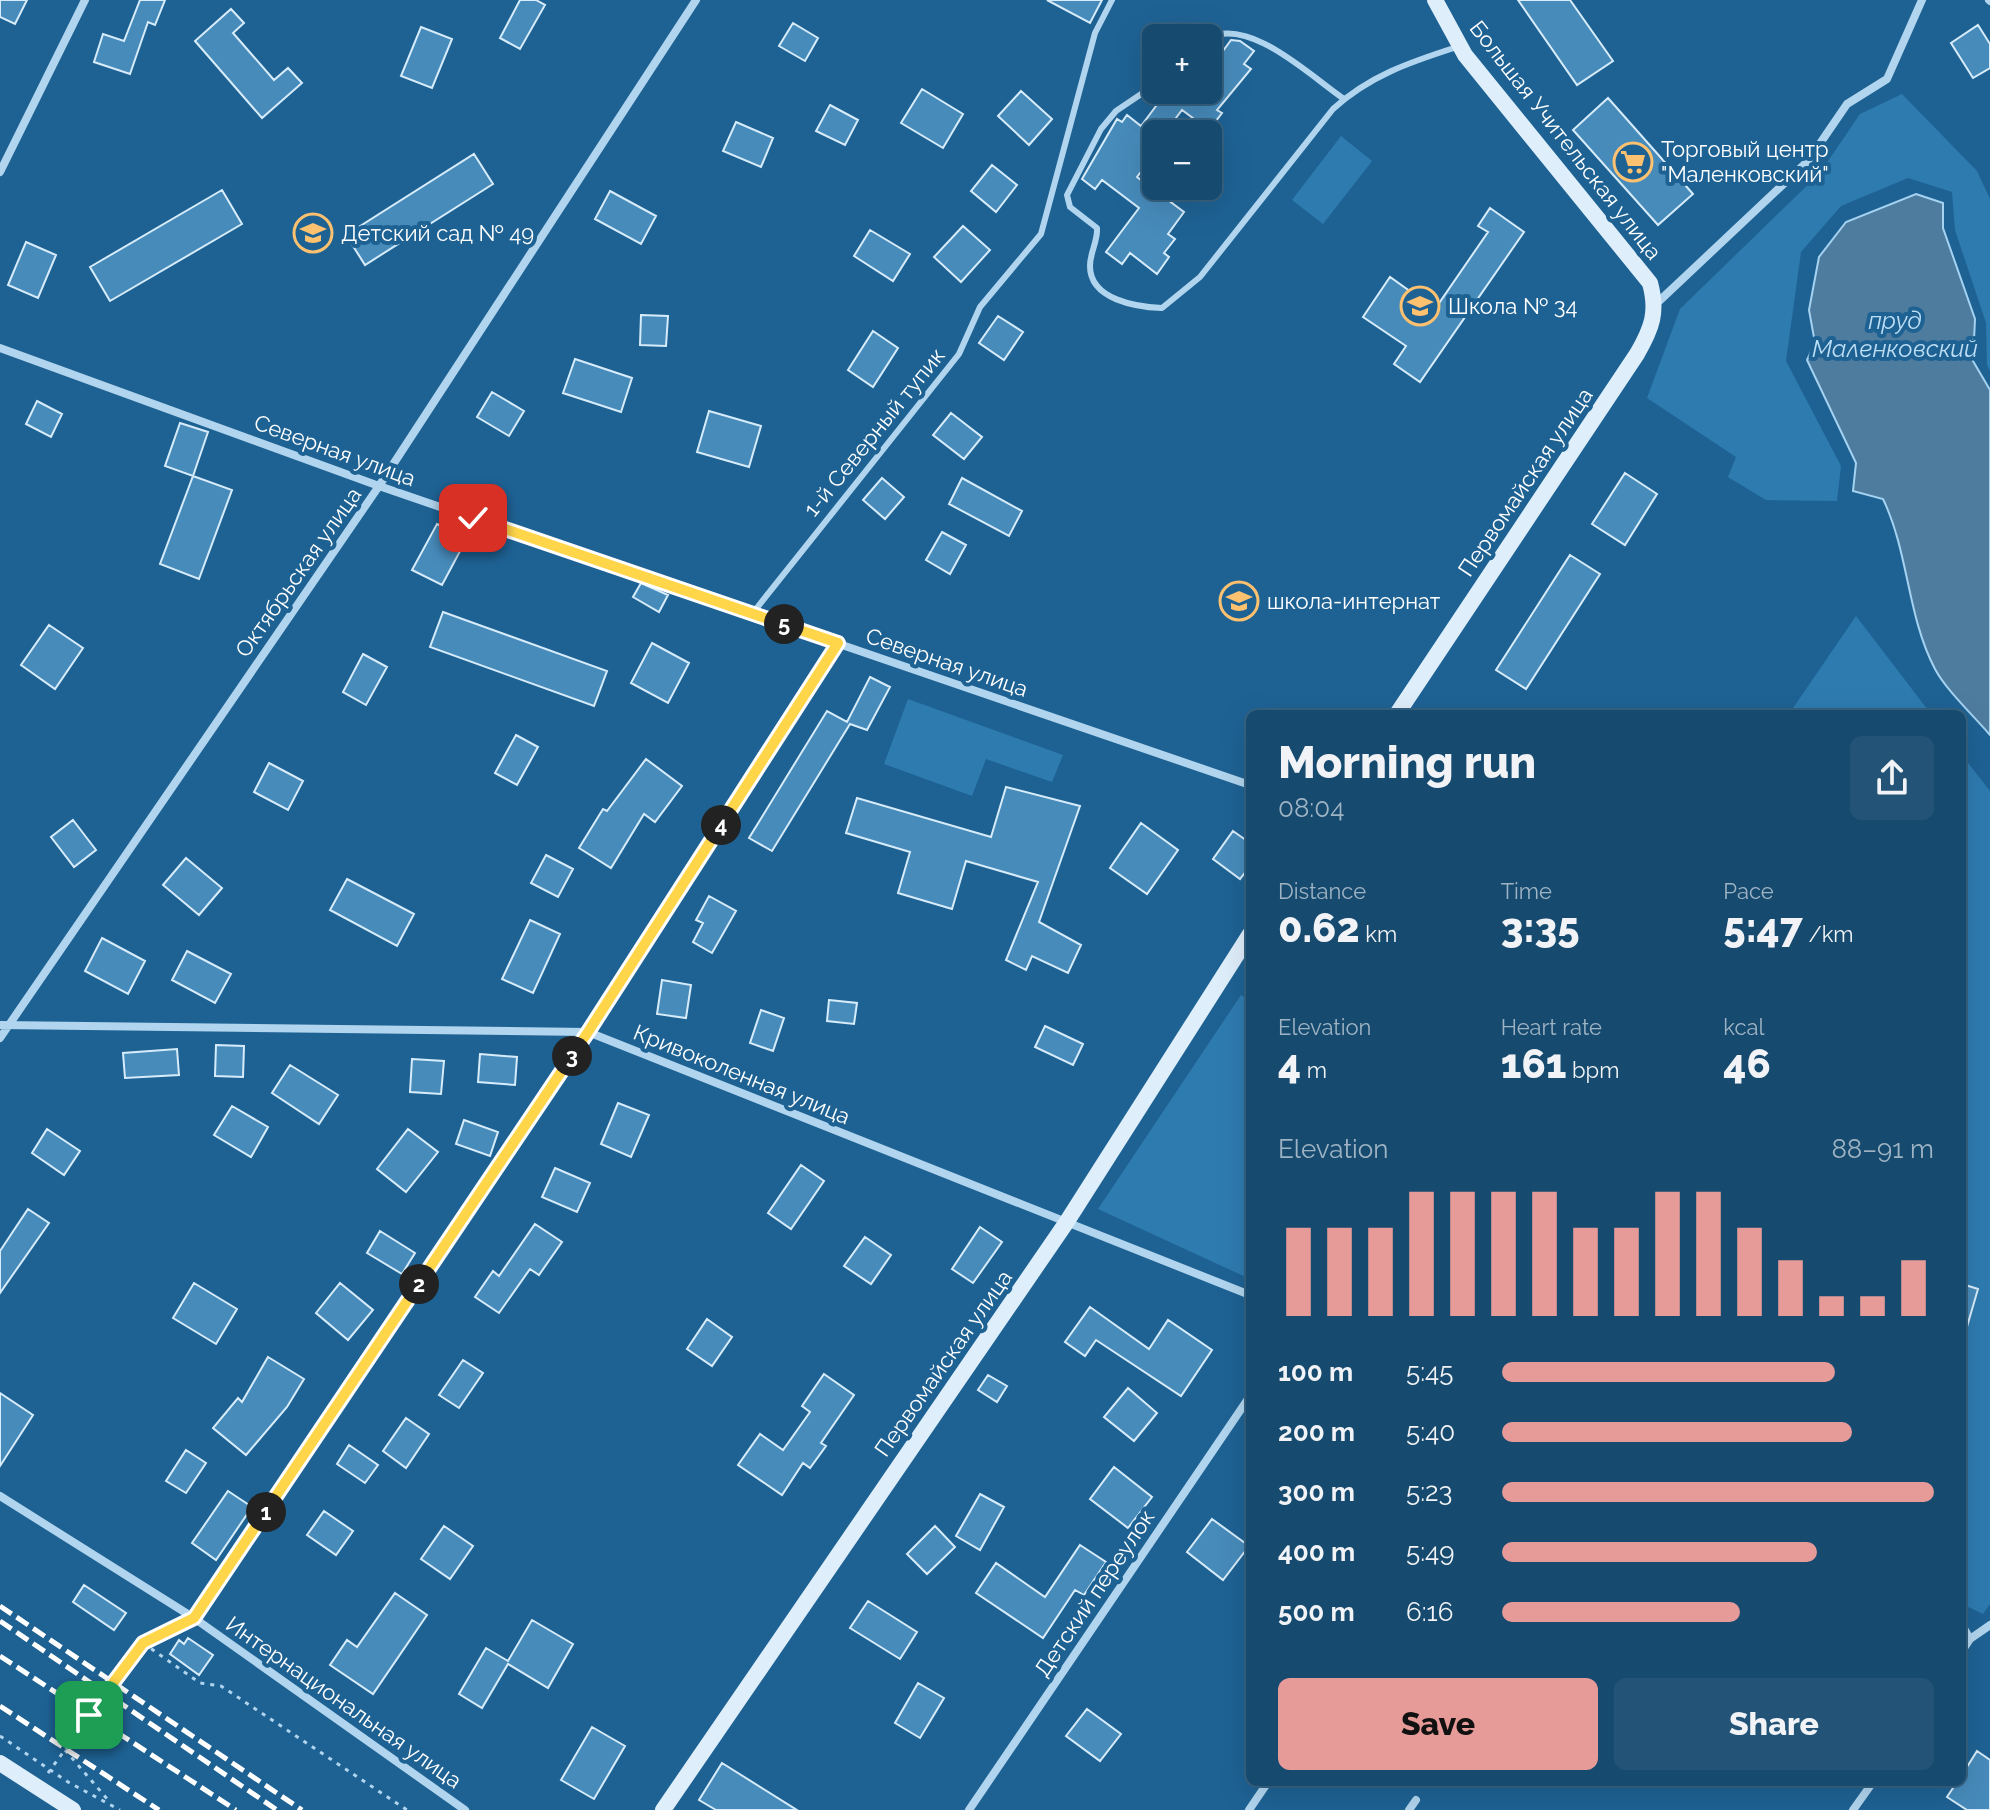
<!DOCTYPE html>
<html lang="en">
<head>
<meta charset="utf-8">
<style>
	:root { --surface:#164a6f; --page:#235477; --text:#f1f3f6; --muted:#9eb3c3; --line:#356282; --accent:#e69b98 }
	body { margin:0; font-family:Raleway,sans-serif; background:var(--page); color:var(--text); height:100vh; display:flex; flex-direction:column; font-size:30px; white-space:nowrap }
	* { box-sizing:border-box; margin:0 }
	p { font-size:26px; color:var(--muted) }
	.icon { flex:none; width:44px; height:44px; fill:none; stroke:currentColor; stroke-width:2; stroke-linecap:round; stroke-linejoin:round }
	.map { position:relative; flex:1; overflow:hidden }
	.sheet { position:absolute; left:1246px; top:710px; width:720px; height:1076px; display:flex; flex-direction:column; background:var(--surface); border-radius:12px; box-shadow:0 8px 32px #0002,0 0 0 2px var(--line) }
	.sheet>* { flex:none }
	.fabs { position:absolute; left:1142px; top:24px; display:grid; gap:16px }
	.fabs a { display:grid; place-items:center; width:80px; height:80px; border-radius:12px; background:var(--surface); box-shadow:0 8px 32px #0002,0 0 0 2px var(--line); font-size:40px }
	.pin { position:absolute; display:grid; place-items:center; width:68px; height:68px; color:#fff; margin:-34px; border-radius:16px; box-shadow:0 4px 12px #0006 }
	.km { position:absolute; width:40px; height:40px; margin:-20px; border-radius:50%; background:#222; color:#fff; font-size:22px; line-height:40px; text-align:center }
	.round { display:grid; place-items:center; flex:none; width:84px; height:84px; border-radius:12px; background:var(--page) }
	.head { display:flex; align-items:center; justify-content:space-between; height:136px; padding:0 32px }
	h1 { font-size:44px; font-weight:800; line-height:60px }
	.metrics { display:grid; grid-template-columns:repeat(3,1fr); gap:12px; height:136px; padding:8px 32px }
	.metrics div { display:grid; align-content:center }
	.metrics b { font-size:40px; font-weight:800 }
	.metrics small { font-size:22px; font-weight:400 }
	.metrics p { font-size:22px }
	.chart { height:224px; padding:16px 32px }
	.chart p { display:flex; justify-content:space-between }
	.chart svg { width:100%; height:144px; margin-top:8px; stroke:var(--accent); stroke-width:6 }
	.primary-button { display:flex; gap:16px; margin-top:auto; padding:16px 32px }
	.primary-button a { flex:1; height:92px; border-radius:12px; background:var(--accent); color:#111; font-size:32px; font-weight:800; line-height:92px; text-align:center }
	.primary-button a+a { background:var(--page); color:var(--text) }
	ul { padding:0 32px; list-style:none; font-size:26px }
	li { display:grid; grid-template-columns:128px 96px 1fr; align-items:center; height:60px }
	li i { height:20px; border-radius:10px; background:var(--accent) }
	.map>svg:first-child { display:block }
</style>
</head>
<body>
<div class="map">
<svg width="1990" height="1810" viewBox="0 0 1990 1810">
	<rect width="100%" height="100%" fill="#1e6294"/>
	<path fill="#2e7bb0" d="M 1902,94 L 1977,171 L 1990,199 L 1990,371 L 1987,365 L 1986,323 L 1955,230 L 1952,192 L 1908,178 L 1841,206 L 1801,252 L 1786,361 L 1841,466 L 1837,501 L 1766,500 L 1728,477 L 1736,457 L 1647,398 L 1680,309 L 1820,173 L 1860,114 Z
		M 1341,136 L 1372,161 L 1323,224 L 1292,200 Z
		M 1856,616 L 1931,714 L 1789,714 Z
		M 908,699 L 1063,755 L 1052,782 L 986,759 L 972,796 L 884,764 Z
		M 1962,755 L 1990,791 L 1990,1604 L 1983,1614 L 1962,1604 Z
		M 1241,995 L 1250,1000 L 1250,1279 L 1098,1209 Z"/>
	<path fill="#4e7c9f" stroke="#a4d2f0" stroke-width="2" d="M 1916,194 L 1943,203 L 1943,228 L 1975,319 L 1973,361 L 1990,390 L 1990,735 C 1974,716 1946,690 1935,669 C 1907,616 1909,553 1883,499 L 1853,491 L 1856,463 L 1807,360 L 1815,343 L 1809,310 L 1819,257 L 1846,222 Z"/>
	<path fill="#478bbb" stroke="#d7ecfa" stroke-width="2" d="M 0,0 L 27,0 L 15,24 L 0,17 Z
		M 140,0 L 165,0 L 155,25 L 148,22 L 130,74 L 94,62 L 103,34 L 124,41 Z
		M 520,0 L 536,0 L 545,5 L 520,49 L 500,38 Z
		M 1047,0 L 1102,0 L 1090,23 Z
		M 1518,0 L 1570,0 L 1613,61 L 1577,85 Z
		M 231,9 L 244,23 L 233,33 L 274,80 L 288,68 L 302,83 L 262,118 L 195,41 Z
		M 793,23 L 818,38 L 805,61 L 779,46 Z
		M 1978,25 L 1990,44 L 1990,68 L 1973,78 L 1951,43 Z
		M 421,27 L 452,39 L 432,88 L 401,76 Z
		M 1231,40 L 1240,41 L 1254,51 L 1244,64 L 1251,69 L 1217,110 L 1222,113 L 1209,130 L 1182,110 L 1164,134 L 1156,134 L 1156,152 L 1137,177 L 1184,212 L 1168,234 L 1175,239 L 1164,253 L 1169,257 L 1157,274 L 1130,253 L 1122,264 L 1106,252 L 1139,208 L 1102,180 L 1095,189 L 1082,179 L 1117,119 L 1122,122 L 1127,115 L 1141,126 L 1168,90 L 1208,90 L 1208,45 L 1220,55 Z
		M 922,89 L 963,114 L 943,148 L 901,123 Z
		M 1021,91 L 1052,119 L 1029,145 L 998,116 Z
		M 1608,98 L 1693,194 L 1658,225 L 1573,130 Z
		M 830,105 L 858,120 L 845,145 L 816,131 Z
		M 736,122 L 773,138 L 761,167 L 723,151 Z
		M 474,154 L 493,184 L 365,265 L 346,235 Z
		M 992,165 L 1017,185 L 996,212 L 971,191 Z
		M 222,190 L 242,224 L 110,301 L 90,267 Z
		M 610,191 L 656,216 L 641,244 L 595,219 Z
		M 1490,208 L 1524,232 L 1420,382 L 1394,364 L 1406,346 L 1363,317 L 1390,277 L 1435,309 L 1488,232 L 1478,226 Z
		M 963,226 L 990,250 L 961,282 L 934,257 Z
		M 870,230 L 910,254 L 893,281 L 854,256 Z
		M 26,242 L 56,255 L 38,298 L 8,285 Z
		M 641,315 L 668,316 L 666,346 L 640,345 Z
		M 998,316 L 1023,332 L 1004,360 L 979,343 Z
		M 873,331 L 898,348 L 873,387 L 848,370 Z
		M 575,359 L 632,378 L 621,412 L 563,393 Z
		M 492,392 L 524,411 L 509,436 L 477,417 Z
		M 37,401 L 62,414 L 51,437 L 26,424 Z
		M 709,411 L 761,426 L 749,467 L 697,452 Z
		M 951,413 L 982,437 L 964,459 L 933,435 Z
		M 180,423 L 208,432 L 193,476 L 165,466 Z
		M 1625,473 L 1657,494 L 1625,545 L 1592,524 Z
		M 193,476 L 232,490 L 199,579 L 160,564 Z
		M 882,478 L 904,497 L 885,519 L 863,500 Z
		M 962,478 L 1022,511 L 1009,536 L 949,504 Z
		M 437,524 L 466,540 L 442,585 L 412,570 Z
		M 942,532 L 966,545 L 950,574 L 926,560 Z
		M 1570,555 L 1600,574 L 1526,689 L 1496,670 Z
		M 641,583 L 668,595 L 659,612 L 633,597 Z
		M 443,612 L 607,671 L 594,706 L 430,647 Z
		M 49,625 L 83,648 L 55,689 L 21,665 Z
		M 652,643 L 689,663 L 668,703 L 631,683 Z
		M 363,654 L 387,667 L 366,705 L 343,692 Z
		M 870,677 L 890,687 L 867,730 L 850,724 L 772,851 L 749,838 L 827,711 L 847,722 Z
		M 516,735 L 538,747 L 517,785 L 495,773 Z
		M 646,759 L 682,786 L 655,822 L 644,814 L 611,868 L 579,848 L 603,809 L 607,811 Z
		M 269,763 L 303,781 L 288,810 L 254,792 Z
		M 1006,787 L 1080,806 L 1039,922 L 1081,945 L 1068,973 L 1032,956 L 1026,970 L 1006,960 L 1038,882 L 966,861 L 952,909 L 898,893 L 910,852 L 846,833 L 857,798 L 991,837 Z
		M 73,820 L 96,850 L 74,867 L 51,837 Z
		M 1141,823 L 1178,850 L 1147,894 L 1110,868 Z
		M 1233,831 L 1250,843 L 1250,866 L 1240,879 L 1213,859 Z
		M 546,855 L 573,869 L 558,897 L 531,883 Z
		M 186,858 L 222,888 L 199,915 L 163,885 Z
		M 347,879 L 414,914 L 397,946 L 330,910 Z
		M 709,896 L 736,911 L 712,953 L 693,942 L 703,923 L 696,920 Z
		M 530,920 L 560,934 L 533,993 L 502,979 Z
		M 102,938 L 145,961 L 128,994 L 85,971 Z
		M 187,951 L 231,974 L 215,1003 L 172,980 Z
		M 662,980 L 691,985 L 686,1018 L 657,1014 Z
		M 829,1000 L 857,1003 L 854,1024 L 827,1021 Z
		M 761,1010 L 784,1018 L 773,1051 L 750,1043 Z
		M 1045,1026 L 1083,1044 L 1073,1065 L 1035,1047 Z
		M 216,1045 L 244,1046 L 243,1077 L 215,1076 Z
		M 177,1049 L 179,1075 L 125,1078 L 123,1053 Z
		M 480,1054 L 517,1057 L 515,1085 L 478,1082 Z
		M 412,1059 L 444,1061 L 441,1094 L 410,1092 Z
		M 290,1065 L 338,1095 L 319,1124 L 272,1093 Z
		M 618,1103 L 649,1115 L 631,1157 L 601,1144 Z
		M 232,1106 L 268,1127 L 251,1157 L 214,1135 Z
		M 464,1120 L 498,1132 L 490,1156 L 456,1144 Z
		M 47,1129 L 80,1151 L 64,1175 L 32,1153 Z
		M 408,1129 L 438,1152 L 406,1192 L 377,1169 Z
		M 801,1165 L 824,1181 L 791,1229 L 768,1213 Z
		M 555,1168 L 590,1183 L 577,1212 L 542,1197 Z
		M 28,1209 L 49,1223 L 0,1293 L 0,1251 Z
		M 535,1224 L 562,1242 L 539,1275 L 530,1269 L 499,1313 L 475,1297 L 493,1271 L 499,1276 Z
		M 980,1227 L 1002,1242 L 973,1283 L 952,1269 Z
		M 380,1231 L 415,1253 L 402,1274 L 367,1253 Z
		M 865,1237 L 891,1255 L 871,1284 L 844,1266 Z
		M 194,1283 L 237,1309 L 216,1344 L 173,1318 Z
		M 340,1283 L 373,1310 L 348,1340 L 316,1313 Z
		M 1962,1284 L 1978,1289 L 1966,1330 L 1962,1329 Z
		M 1090,1307 L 1149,1349 L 1168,1320 L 1212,1350 L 1181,1396 L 1096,1340 L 1085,1356 L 1065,1342 Z
		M 707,1319 L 732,1337 L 712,1366 L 687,1349 Z
		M 268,1357 L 304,1379 L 287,1407 L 246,1455 L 213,1428 L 238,1398 L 242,1402 Z
		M 463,1360 L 483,1373 L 459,1408 L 439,1395 Z
		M 824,1374 L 854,1395 L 821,1443 L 826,1446 L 810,1468 L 803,1463 L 782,1495 L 738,1465 L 760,1434 L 783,1450 L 810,1412 L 802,1406 Z
		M 988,1375 L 1007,1386 L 997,1402 L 978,1390 Z
		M 1128,1388 L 1157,1413 L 1134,1441 L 1104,1417 Z
		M 0,1393 L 33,1415 L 0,1466 Z
		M 406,1418 L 429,1434 L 406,1468 L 383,1451 Z
		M 349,1445 L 378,1465 L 365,1483 L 337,1464 Z
		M 186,1450 L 206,1463 L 186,1493 L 166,1481 Z
		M 1114,1467 L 1152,1497 L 1128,1528 L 1090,1499 Z
		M 228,1491 L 252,1507 L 216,1560 L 192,1543 Z
		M 980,1494 L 1004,1507 L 980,1550 L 956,1536 Z
		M 324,1511 L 353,1531 L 336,1555 L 307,1535 Z
		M 1212,1519 L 1249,1546 L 1223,1580 L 1187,1552 Z
		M 444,1526 L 473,1546 L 450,1579 L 421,1559 Z
		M 935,1526 L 955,1547 L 927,1574 L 907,1554 Z
		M 1080,1545 L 1106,1562 L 1084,1595 L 1075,1590 L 1043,1638 L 976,1593 L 996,1563 L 1045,1597 Z
		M 84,1585 L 126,1613 L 114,1630 L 73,1602 Z
		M 395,1593 L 427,1615 L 373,1694 L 330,1665 L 347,1640 L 357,1647 Z
		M 868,1601 L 917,1632 L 900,1659 L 850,1628 Z
		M 532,1620 L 573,1644 L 548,1688 L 508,1664 L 482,1708 L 459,1694 L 486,1648 L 508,1661 Z
		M 188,1638 L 213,1655 L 199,1675 L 170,1654 L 179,1640 L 184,1644 Z
		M 918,1683 L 944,1698 L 920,1738 L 895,1723 Z
		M 1087,1709 L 1121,1734 L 1100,1761 L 1066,1736 Z
		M 592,1727 L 625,1746 L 594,1799 L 561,1780 Z
		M 1977,1751 L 1990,1760 L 1990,1810 L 1967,1810 L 1947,1797 L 1957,1782 L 1962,1782 L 1962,1775 Z
		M 722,1763 L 797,1810 L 716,1810 L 699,1800 Z"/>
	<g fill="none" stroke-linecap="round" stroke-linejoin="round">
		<path stroke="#b1d5ee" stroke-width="3" stroke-dasharray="4 6" stroke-linecap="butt" d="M 143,1643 L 200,1683 L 221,1686 L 407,1810
			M 0,1736 L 68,1782 L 120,1810
			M 65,1750 L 109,1801
			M 48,1773 L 143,1643 L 179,1625"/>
		<path stroke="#b1d5ee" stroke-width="6" d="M 1208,38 C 1250,17 1309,75 1344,99
			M 1156,84 L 1116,111 L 1101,129 L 1067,195 L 1070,207 L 1097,228 C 1098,241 1090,252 1090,266 C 1090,300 1137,307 1162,308 L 1200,277 L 1333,109 C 1369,76 1410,62 1457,47
			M 752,614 L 959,354 L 980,307 L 1041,234 L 1095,33 L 1112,0"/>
		<path stroke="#b1d5ee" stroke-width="8" d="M 1989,0 L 1990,1
			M 0,172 L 85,0
			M 1656,304 L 1808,161 L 1847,104 L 1887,79 L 1922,0
			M 0,348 L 379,486 L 1250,785
			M 0,1025 L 588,1032 L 1250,1295
			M 0,1038 L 379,486 L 696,0
			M 0,1496 L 194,1618 L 465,1810
			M 194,1618 L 588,1032 L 838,643
			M 1962,1625 L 1970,1639
			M 1962,1651 L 1970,1639 L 1990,1625
			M 969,1810 L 1250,1396
			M 1249,1810 L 1268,1782
			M 1409,1810 L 1416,1800
			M 1853,1810 L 1873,1782"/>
		<path stroke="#deeefa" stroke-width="16" d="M 1397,714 L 1637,354 C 1652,328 1658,312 1650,283 L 1465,55 L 1435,0
			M 0,1763 L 73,1810
			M 663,1810 L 1066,1223 L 1250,934"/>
		<path stroke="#fff" stroke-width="5" stroke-dasharray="14 6" stroke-linecap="butt" d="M 0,1606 L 302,1810
			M 0,1621 L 277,1810
			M 0,1656 L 236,1810
			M 0,1706 L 159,1810"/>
	</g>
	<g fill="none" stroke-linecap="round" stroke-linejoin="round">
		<defs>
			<path id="route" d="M 89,1715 L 143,1643 L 194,1618 L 588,1032 L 838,643 L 473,518"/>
		</defs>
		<use href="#route" stroke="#fff" stroke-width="16"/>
		<use href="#route" stroke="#ffd54a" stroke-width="10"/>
	</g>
	<defs>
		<symbol id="supermarket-ring" viewBox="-11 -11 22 22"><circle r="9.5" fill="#1e6294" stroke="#fdc170" stroke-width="1.5"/><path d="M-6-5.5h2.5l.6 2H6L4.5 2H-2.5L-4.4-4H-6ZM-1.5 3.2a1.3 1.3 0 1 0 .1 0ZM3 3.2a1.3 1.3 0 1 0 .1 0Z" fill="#fdc170"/></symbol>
		<symbol id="school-ring" viewBox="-11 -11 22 22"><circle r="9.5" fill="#1e6294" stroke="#fdc170" stroke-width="1.5"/><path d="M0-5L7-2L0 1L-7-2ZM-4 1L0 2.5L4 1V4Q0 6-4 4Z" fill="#fdc170"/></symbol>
	</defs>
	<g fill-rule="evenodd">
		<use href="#supermarket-ring" x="1611" y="140" width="44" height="44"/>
		<use href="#school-ring" x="291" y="211" width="44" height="44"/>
		<use href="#school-ring" x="1398" y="284" width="44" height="44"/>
		<use href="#school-ring" x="1217" y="579" width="44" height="44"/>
	</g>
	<g text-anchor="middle" stroke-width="8" stroke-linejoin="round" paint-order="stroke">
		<g font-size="22" fill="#fff" stroke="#1e6294">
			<text transform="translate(1566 140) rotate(52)" y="8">Большая Учительская улица</text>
			<text transform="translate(874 432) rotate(-51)" y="8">1-й Северный тупик</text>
			<text transform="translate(335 450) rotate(20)" y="8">Северная улица</text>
			<text transform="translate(1525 482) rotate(-56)" y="8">Первомайская улица</text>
			<text transform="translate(298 572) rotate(-55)" y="8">Октябрьская улица</text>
			<text transform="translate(947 662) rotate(19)" y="8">Северная улица</text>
			<text transform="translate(742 1074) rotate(22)" y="8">Кривоколенная улица</text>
			<text transform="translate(943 1363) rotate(-55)" y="8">Первомайская улица</text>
			<text transform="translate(1094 1593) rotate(-56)" y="8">Детский переулок</text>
			<text transform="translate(344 1702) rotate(35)" y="8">Интернациональная улица</text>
		</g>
		<g font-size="22" fill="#fff" stroke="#1e6294" text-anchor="start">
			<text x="1661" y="157">Торговый центр<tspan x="1661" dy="25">"Маленковский"</tspan></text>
			<text x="341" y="241">Детский сад № 49</text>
			<text x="1448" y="314">Школа № 34</text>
			<text x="1267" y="609">школа-интернат</text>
		</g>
		<g font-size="24" font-style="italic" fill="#bddef5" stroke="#1e6294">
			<text x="1895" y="329">пруд<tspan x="1895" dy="28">Маленковский</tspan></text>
		</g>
	</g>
</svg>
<div class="fabs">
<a>+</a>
<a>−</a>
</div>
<div class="pin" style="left:89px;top:1715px;background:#1e9e55"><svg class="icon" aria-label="arrive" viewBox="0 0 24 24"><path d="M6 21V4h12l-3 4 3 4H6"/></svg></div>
<div class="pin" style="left:473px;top:518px;background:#d93025"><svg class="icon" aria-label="check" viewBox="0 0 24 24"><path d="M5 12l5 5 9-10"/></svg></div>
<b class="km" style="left:266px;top:1512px">1</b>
<b class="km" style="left:419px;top:1284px">2</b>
<b class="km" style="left:572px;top:1056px">3</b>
<b class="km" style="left:721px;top:825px">4</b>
<b class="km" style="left:784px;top:624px">5</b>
<section class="sheet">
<div class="head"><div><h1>Morning run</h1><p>08:04</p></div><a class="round"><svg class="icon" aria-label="share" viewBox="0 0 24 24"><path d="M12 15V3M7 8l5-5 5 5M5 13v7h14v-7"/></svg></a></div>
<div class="metrics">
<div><p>Distance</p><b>0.62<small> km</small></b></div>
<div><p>Time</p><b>3:35</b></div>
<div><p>Pace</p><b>5:47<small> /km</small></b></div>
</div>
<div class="metrics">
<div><p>Elevation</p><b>4<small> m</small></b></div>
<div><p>Heart rate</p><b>161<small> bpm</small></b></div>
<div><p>kcal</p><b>46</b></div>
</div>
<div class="chart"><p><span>Elevation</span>88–91 m</p>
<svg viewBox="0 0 160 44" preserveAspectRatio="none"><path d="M5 44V17M15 44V17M25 44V17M35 44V6M45 44V6M55 44V6M65 44V6M75 44V17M85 44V17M95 44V6M105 44V6M115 44V17M125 44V27M135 44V38M145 44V38M155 44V27"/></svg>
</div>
<ul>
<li><b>100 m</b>5:45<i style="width:77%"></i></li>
<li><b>200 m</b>5:40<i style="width:81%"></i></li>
<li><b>300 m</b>5:23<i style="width:100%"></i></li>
<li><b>400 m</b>5:49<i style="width:73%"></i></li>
<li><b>500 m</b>6:16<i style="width:55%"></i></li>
</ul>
<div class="primary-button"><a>Save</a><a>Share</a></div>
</section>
</div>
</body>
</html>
